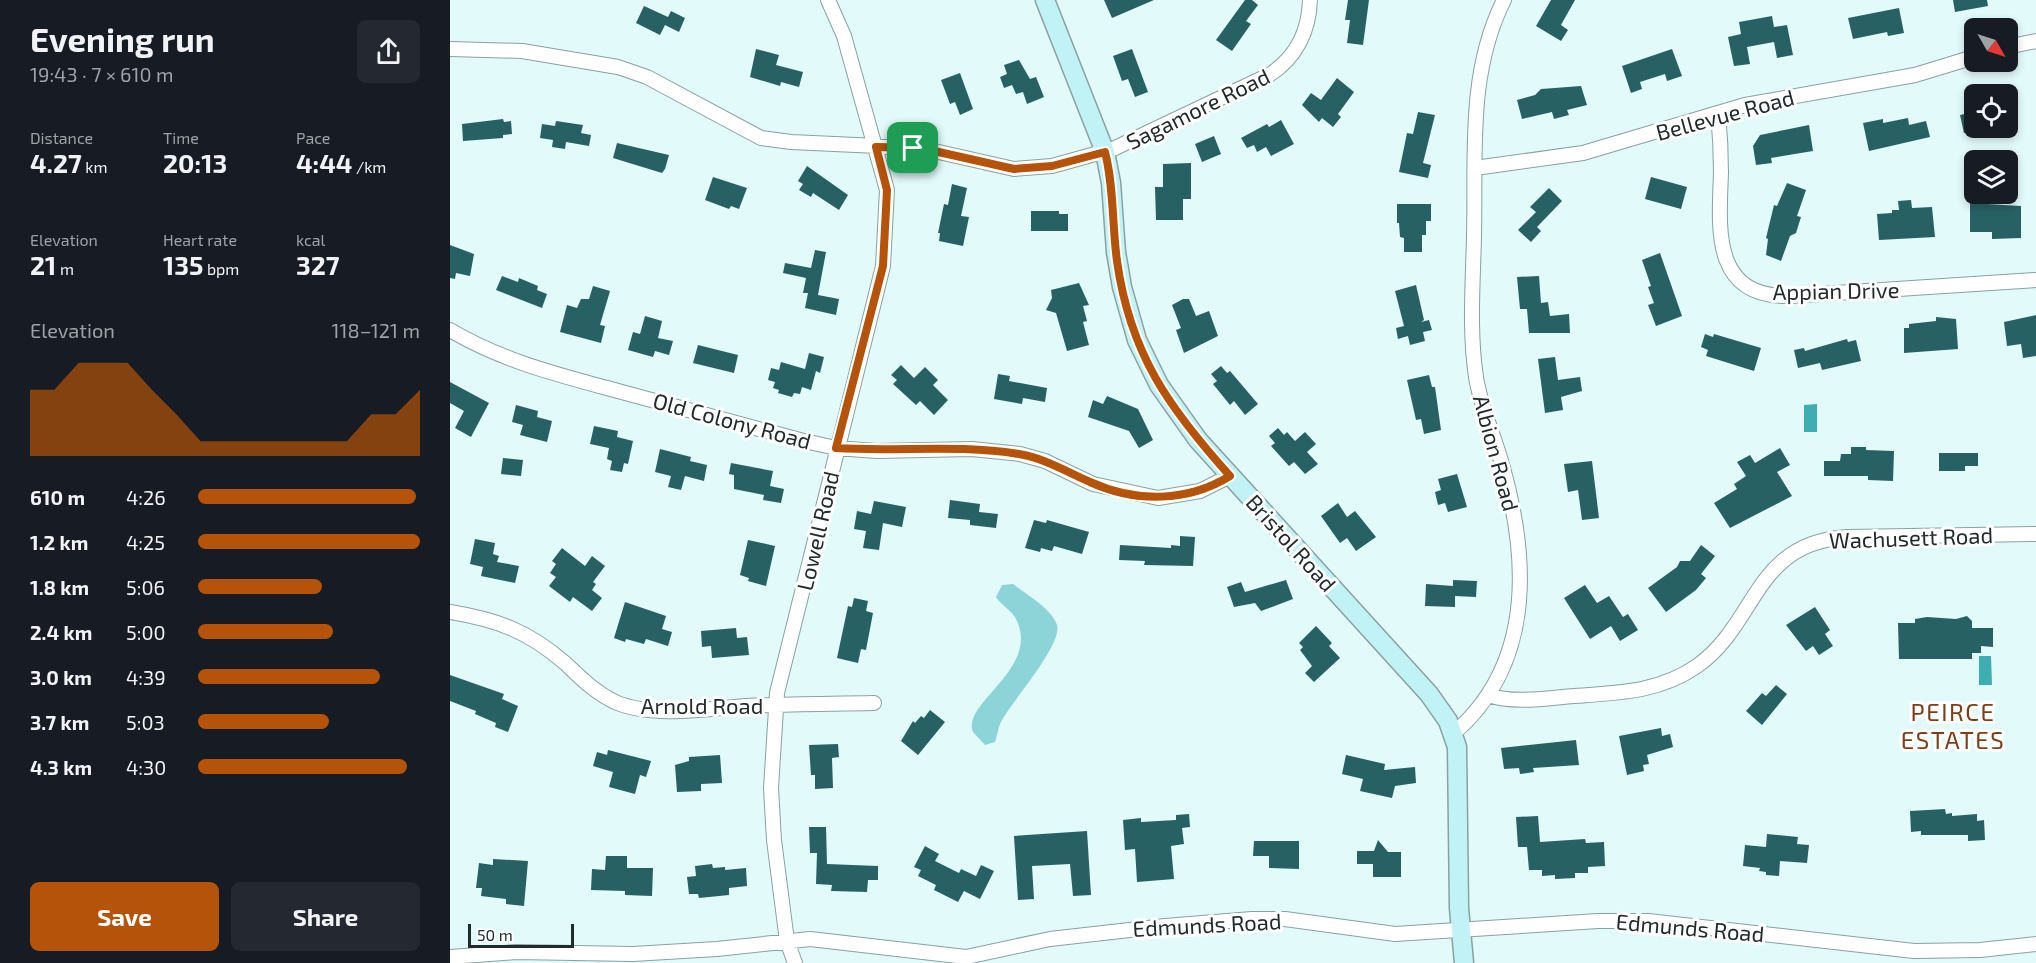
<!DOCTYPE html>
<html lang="en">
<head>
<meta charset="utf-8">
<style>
	:root { --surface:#171b24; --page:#242831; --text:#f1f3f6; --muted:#9ea1a6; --accent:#b45309 }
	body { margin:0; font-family:"Exo 2",sans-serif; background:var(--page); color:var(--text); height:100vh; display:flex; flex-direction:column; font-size:22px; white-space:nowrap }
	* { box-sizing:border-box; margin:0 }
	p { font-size:20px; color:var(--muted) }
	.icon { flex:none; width:33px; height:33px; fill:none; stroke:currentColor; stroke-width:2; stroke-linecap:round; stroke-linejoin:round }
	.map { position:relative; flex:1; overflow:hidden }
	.details { display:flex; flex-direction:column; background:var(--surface); width:450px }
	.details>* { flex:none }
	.needle { width:39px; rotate:129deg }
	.tools { position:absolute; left:1514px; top:18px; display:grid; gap:12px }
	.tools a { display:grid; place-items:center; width:54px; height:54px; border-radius:9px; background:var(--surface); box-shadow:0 3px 9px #0003; font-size:30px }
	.scale { position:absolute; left:18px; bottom:15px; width:106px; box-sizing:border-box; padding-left:6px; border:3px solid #222b2b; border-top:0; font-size:16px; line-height:21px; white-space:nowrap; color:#222b2b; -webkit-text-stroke:4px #fff; paint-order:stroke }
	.pin { position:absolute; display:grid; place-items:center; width:51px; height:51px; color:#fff; margin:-26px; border-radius:12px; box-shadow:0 3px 9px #0006 }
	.round { display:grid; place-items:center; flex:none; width:63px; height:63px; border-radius:9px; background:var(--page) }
	.headline { display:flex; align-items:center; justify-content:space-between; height:102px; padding:0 30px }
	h1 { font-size:33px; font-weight:700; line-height:45px }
	.figures { display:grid; grid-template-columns:repeat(3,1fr); gap:9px; height:102px; padding:6px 30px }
	.figures div { display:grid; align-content:center }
	.figures b { font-size:26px; font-weight:700 }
	.figures small { font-size:16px; font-weight:400 }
	.figures p { font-size:16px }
	.chart { height:168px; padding:12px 30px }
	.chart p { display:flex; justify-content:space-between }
	.chart svg { width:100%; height:108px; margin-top:6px; fill:var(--accent); opacity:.7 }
	.action { display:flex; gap:12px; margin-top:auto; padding:12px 30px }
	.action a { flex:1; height:69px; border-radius:9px; background:var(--accent); color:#fff; font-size:24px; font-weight:700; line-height:69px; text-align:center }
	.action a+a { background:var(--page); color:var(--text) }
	ul { padding:0 30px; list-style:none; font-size:20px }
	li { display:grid; grid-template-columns:96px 72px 1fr; align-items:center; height:45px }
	li i { height:15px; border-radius:8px; background:var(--accent) }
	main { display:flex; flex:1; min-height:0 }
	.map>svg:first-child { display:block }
</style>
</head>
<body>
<main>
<section class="details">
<div class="headline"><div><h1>Evening run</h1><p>19:43 · 7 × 610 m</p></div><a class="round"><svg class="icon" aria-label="share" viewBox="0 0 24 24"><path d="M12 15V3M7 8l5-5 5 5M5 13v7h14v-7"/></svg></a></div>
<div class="figures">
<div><p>Distance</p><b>4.27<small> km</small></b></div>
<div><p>Time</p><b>20:13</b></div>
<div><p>Pace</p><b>4:44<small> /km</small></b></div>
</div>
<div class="figures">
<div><p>Elevation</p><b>21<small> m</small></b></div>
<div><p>Heart rate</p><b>135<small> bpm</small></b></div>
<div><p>kcal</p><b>327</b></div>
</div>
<div class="chart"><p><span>Elevation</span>118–121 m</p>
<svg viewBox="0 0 160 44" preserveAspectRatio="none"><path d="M0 44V17L10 17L20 6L30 6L40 6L50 17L60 27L70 38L80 38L90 38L100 38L110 38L120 38L130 38L140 27L150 27L160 17V44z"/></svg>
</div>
<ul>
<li><b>610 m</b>4:26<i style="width:98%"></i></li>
<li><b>1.2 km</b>4:25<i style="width:100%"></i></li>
<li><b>1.8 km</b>5:06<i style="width:56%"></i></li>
<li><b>2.4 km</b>5:00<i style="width:61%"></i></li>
<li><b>3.0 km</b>4:39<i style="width:82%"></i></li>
<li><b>3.7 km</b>5:03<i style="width:59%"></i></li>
<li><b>4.3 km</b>4:30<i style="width:94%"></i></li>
</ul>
<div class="action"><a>Save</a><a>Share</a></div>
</section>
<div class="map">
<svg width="1586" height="963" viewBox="0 0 1586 963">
	<rect width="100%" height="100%" fill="#e3fafb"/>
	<path fill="#8cd4d8" d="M 563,584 C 576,594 602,609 607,625 C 613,645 559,704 550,724 C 548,729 547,736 545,742 L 535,745 L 523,732 C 511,703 589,670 567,621 C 563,611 552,606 546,597 L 552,585 Z"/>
	<path fill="#3eaeb3" d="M 1367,404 L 1367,432 L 1354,432 L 1354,405 Z
		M 1529,656 L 1541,656 L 1542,685 L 1529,685 Z"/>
	<path fill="#286164" d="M 654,0 L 704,0 L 662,18 Z
		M 795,0 L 802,0 L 808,5 L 796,21 L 801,24 L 782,51 L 766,40 Z
		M 898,0 L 919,0 L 913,45 L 897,43 L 900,20 L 895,20 Z
		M 1101,0 L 1125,0 L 1111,25 L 1118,30 L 1111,41 L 1086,26 Z
		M 1503,0 L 1537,0 L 1538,6 L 1505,12 Z
		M 194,6 L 218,17 L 221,11 L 235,18 L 229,32 L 215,25 L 210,35 L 186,23 Z
		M 1449,8 L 1454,33 L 1438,36 L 1437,32 L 1403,39 L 1398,18 Z
		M 1322,16 L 1324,27 L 1337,25 L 1343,55 L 1327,58 L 1324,42 L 1297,47 L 1300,64 L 1284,66 L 1278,37 L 1291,34 L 1289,22 Z
		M 306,49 L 329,55 L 326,65 L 353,72 L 349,87 L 331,82 L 330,86 L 300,77 Z
		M 682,49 L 698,92 L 685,97 L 678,79 L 672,81 L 663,56 Z
		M 1222,49 L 1232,76 L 1217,81 L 1215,74 L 1190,82 L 1192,89 L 1181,93 L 1172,66 Z
		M 569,60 L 580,79 L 586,77 L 594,97 L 577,104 L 573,92 L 566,94 L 562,85 L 554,88 L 550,77 L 557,74 L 554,65 Z
		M 510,73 L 523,109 L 510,115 L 505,102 L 500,104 L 491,80 Z
		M 887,78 L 904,92 L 888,114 L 891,117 L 883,127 L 872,118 L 869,122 L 852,105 L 861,93 L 871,100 Z
		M 1131,86 L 1137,105 L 1117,110 L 1119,115 L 1104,119 L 1102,112 L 1072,119 L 1067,100 L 1085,95 L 1091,89 Z
		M 968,112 L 985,115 L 973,163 L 981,165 L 978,178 L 949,172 L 957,133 L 963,134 Z
		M 1524,112 L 1524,131 L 1514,133 L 1510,115 Z
		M 1458,118 L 1459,125 L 1476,121 L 1480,137 L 1419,151 L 1413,123 L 1433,119 L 1433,123 Z
		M 53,119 L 54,122 L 61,121 L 62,134 L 53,135 L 53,138 L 13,141 L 12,124 Z
		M 831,120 L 844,144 L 821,156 L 816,147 L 807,152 L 804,145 L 797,148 L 791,138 L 817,124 L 819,127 Z
		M 106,121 L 133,125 L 131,133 L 141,135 L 139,146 L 116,142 L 115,149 L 102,147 L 103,140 L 90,138 L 92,124 L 105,126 Z
		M 1359,125 L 1363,151 L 1321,158 L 1322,163 L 1306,165 L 1303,146 L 1310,135 Z
		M 764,136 L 771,154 L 752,162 L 745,144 Z
		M 167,143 L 219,155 L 215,169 L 212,173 L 163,158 Z
		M 741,163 L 741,199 L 733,199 L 733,220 L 706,220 L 705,187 L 713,187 L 713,164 Z
		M 357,166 L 398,195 L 389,210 L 363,193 L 361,197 L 349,190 L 353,184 L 348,181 Z
		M 263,177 L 297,188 L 289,209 L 281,206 L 279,209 L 255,200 Z
		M 1201,177 L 1237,187 L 1231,209 L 1195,199 Z
		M 1337,183 L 1356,190 L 1347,216 L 1351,217 L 1346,233 L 1340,236 L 1331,261 L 1316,255 L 1318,239 L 1316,238 L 1324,205 L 1327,206 Z
		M 502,184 L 517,188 L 511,216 L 519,217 L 513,246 L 489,241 L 490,233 L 488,233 L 494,204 L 498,205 Z
		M 1099,188 L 1112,201 L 1087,227 L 1091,231 L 1081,242 L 1068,230 L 1086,212 L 1080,207 Z
		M 1461,200 L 1462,208 L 1482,207 L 1485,237 L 1429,240 L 1427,214 L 1442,213 L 1442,210 L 1449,210 L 1448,201 Z
		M 1520,203 L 1571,206 L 1571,238 L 1542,239 L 1542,232 L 1520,232 Z
		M 947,204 L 981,204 L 981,221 L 976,221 L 976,235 L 972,235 L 972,252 L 954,252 L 954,238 L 950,237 L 949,223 L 947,223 Z
		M 581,211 L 609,211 L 609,214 L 618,214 L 618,231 L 581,231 Z
		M 0,245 L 24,254 L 20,276 L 6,273 L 5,279 L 0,278 Z
		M 365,250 L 376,252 L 368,295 L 389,299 L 386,315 L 355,308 L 358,293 L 353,293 L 356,278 L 333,273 L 335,263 L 361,268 Z
		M 1210,253 L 1232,316 L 1206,326 L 1198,305 L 1204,303 L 1198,287 L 1201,286 L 1192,260 Z
		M 52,276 L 68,282 L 69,278 L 88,286 L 87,290 L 97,294 L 92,308 L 46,290 Z
		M 1089,276 L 1091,303 L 1098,302 L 1100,316 L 1119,314 L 1120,333 L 1079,333 L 1077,309 L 1070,309 L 1067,277 Z
		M 629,283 L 639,305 L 633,306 L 637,321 L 633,322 L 639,345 L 617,351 L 606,313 L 596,310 L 602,298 L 601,290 Z
		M 966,285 L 974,320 L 971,322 L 979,320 L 982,330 L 973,332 L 975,341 L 960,345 L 958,336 L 948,339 L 946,328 L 954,326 L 945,291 Z
		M 143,286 L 160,291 L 150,325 L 155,326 L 151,343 L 110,332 L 117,305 L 127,308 L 131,299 L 139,299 Z
		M 733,299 L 739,299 L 746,316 L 759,311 L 768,336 L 734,353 L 726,330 L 731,328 L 722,305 Z
		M 1586,315 L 1586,356 L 1573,358 L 1571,344 L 1557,346 L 1554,322 Z
		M 195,316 L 212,321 L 208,338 L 223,341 L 219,355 L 205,351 L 203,357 L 178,350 L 183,332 L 190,334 Z
		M 1486,317 L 1506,319 L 1508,349 L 1454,353 L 1454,328 L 1459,328 L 1459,324 L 1486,321 Z
		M 1255,334 L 1263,337 L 1264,334 L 1311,348 L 1304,371 L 1256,356 L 1258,350 L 1251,347 Z
		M 1397,339 L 1398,342 L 1406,340 L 1411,361 L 1372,370 L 1370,363 L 1348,368 L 1344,350 L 1354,348 L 1355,351 Z
		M 248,345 L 288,355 L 284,373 L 243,363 Z
		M 359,353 L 374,357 L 370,373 L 366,371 L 361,390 L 352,387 L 350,394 L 344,393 L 342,397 L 328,393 L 329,390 L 323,388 L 325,382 L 318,380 L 321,368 L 329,370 L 331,362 L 355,369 Z
		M 1105,357 L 1108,380 L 1130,377 L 1132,391 L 1111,397 L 1113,410 L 1095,413 L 1088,359 Z
		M 451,365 L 464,378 L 475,367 L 488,380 L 483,385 L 498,400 L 484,415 L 470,401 L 466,405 L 443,384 L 447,380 L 441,375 Z
		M 771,366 L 777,373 L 780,371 L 808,404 L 795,415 L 784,401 L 780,405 L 763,384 L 767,381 L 761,374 Z
		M 548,374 L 560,376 L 559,381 L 597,388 L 595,402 L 573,398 L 572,404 L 544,399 Z
		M 979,375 L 982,387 L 985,387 L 991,430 L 974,434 L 971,419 L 966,420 L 957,380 Z
		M 0,382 L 39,403 L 21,437 L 5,428 L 14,411 L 0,403 Z
		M 657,396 L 688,409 L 703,440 L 689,448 L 679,431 L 638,417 L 643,400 L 653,404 Z
		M 66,405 L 88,411 L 87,417 L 102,421 L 97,442 L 70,435 L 73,425 L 62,422 Z
		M 144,426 L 168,431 L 167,437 L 183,441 L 178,464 L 174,463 L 172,472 L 160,470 L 162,461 L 157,459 L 159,448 L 140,444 Z
		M 828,428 L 834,435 L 837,432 L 845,441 L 855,432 L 866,444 L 857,452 L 868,464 L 855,474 L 844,462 L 839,466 L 821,446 L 825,443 L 819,436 Z
		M 1401,447 L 1416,447 L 1416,450 L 1444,451 L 1443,481 L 1418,480 L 1418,476 L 1374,476 L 1374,461 L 1390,461 L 1391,454 L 1401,454 Z
		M 1330,448 L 1340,465 L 1327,472 L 1342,496 L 1280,528 L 1264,503 L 1287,489 L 1284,484 L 1296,476 L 1287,462 L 1300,455 L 1305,463 Z
		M 210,449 L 241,457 L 240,461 L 257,465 L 254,481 L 235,476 L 231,490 L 218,487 L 221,476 L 205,472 Z
		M 1489,453 L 1528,453 L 1528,466 L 1515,466 L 1515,471 L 1489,471 Z
		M 53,458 L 73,460 L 71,476 L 51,474 Z
		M 1142,461 L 1149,518 L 1132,520 L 1128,490 L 1118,492 L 1114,464 Z
		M 281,463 L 323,471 L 320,486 L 334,489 L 331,503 L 313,500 L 314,495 L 284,489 L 284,475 L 279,474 Z
		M 1007,474 L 1017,507 L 998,512 L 995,503 L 988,505 L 985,492 L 991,490 L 988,479 Z
		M 500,500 L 530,504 L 529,512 L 548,514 L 546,528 L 520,525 L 520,520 L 498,518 Z
		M 424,501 L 456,507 L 452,527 L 433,523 L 429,550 L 413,548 L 416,531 L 404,529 L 407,511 L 421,514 Z
		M 888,503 L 897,517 L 905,511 L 926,537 L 906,551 L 897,538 L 890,543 L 871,516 Z
		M 584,520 L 596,523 L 597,520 L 639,532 L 632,554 L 604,546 L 602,551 L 591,548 L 590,552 L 575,548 Z
		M 730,536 L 745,537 L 743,566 L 694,565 L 695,561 L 669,560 L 670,545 L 721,548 L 721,545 L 730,546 Z
		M 25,539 L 45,543 L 43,554 L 49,556 L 47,562 L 69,566 L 65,583 L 31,576 L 33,567 L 20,564 Z
		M 298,540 L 325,546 L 316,586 L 298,581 L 299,578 L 290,575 Z
		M 1251,545 L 1265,556 L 1251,574 L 1256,578 L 1246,590 L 1216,612 L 1198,588 L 1227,567 L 1230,561 L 1240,561 Z
		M 112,548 L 135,566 L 142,556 L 155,566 L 143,582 L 146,584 L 142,590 L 152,598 L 142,611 L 123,597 L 120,602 L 99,586 L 106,577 L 100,573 L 106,564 L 102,561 Z
		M 836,580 L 843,599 L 811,611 L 805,603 L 784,607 L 777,587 L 791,582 L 795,592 Z
		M 1003,580 L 1027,581 L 1026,597 L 1005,596 L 1005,607 L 975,606 L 976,584 L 1003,586 Z
		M 1135,585 L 1147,603 L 1159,596 L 1173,617 L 1178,614 L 1188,630 L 1170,641 L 1161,626 L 1140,639 L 1114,598 Z
		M 404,598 L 418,601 L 416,611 L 423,613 L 416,650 L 411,649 L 408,663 L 387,658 L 398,606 L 402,607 Z
		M 175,602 L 216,616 L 212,629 L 222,632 L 218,646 L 196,639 L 194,644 L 176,639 L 175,642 L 164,638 Z
		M 1365,607 L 1380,630 L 1375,634 L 1383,646 L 1369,655 L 1363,646 L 1356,651 L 1336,625 Z
		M 1517,616 L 1522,621 L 1522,628 L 1543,628 L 1543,647 L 1531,646 L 1531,653 L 1522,653 L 1522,659 L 1449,659 L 1448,623 L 1465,623 L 1465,619 L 1477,617 L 1506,619 Z
		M 866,626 L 882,643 L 879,646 L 890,658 L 864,682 L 855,673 L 862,666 L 850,650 L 853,647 L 849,643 Z
		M 286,628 L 287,638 L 297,637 L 299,655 L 262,658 L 261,646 L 252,647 L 251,631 Z
		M 0,675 L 54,694 L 52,699 L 68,706 L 58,732 L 45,727 L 46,723 L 25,714 L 26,711 L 0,701 Z
		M 1326,685 L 1337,694 L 1312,725 L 1296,711 L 1312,693 L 1316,696 Z
		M 480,710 L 495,722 L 468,755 L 451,741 L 463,721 L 465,723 L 471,716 L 474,718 Z
		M 1211,728 L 1212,736 L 1220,734 L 1223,747 L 1197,755 L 1199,764 L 1193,765 L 1194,771 L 1177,775 L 1169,736 Z
		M 1126,740 L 1129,765 L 1083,768 L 1084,772 L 1070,774 L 1069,768 L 1054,769 L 1051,748 Z
		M 388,744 L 389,757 L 382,758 L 383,788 L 365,789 L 365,775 L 361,775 L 359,745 Z
		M 158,750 L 201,761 L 196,777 L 190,775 L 185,794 L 159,787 L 163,772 L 143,766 L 147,752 L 157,755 Z
		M 270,755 L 272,783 L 251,784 L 251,791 L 227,792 L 225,765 L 239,761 L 239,757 Z
		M 896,755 L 935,764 L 934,770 L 965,767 L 966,783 L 945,786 L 942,798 L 910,791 L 913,779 L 892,774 Z
		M 1495,809 L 1496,814 L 1502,813 L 1502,816 L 1527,814 L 1527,821 L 1534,820 L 1535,840 L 1518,841 L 1518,835 L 1471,835 L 1471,831 L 1461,832 L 1460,811 Z
		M 739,814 L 740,827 L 732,828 L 734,844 L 721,846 L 724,879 L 687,882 L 685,849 L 675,850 L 673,820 L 691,818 L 691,822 L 726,820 L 726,815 Z
		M 1088,816 L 1090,842 L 1135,839 L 1136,843 L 1154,842 L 1155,866 L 1138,867 L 1138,873 L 1125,873 L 1125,878 L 1105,879 L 1105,875 L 1092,876 L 1092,870 L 1079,870 L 1077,847 L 1068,847 L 1066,817 Z
		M 359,827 L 376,827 L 377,864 L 428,866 L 428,880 L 418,880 L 417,892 L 381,891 L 382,885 L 366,884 L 367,853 L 360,853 Z
		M 637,831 L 641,895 L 623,896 L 620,864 L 582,866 L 584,899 L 568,900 L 564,836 Z
		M 1317,834 L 1348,837 L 1347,844 L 1359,845 L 1357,863 L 1330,861 L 1329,876 L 1316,875 L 1316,872 L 1309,871 L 1310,868 L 1293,866 L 1295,845 L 1316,847 Z
		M 928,840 L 938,852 L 951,852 L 951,877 L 923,877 L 923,864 L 907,864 L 907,851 L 924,851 Z
		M 804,841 L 849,841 L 849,869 L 819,868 L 819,856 L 803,856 Z
		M 475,846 L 489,854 L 485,861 L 509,873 L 511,869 L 526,876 L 531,865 L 544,871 L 530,899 L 514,891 L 508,902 L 484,890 L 486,885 L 468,876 L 471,870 L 464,867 Z
		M 156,856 L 177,856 L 177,868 L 203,868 L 202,896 L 175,895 L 175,891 L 141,890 L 142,869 L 155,870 Z
		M 43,859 L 78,861 L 74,906 L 56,904 L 56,899 L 31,896 L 32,888 L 26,888 L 29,863 L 43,865 Z
		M 262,864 L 263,868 L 275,867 L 275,870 L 296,868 L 297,886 L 279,888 L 279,895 L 249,898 L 248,894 L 239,894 L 237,877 L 246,876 L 245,866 Z"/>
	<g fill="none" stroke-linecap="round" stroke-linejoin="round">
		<defs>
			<path id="street" d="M 1557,47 L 1586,41
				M 0,49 L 72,51 L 168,67 L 197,77 L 311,138 L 341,142 L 471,148 L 564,169 L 602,166 L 663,149 L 819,75 C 846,58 859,31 860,0
				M 1268,113 C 1270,133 1271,153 1271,173 C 1269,228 1261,298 1340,296 L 1586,280
				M 1025,168 L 1133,153 L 1295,105 L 1465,75 L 1524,57
				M 0,330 C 52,361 109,375 168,391 C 228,407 289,424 350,440 L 386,448 L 427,451 L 522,449 L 570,454 L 595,461 L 643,484 L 708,498 L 750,491 L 780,476
				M 0,612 C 48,620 78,631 115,663 C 131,678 144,692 165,702 C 202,718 257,709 296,706 C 339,704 382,704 424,703
				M 1038,695 C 1064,704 1097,698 1124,696 C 1168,693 1210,692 1247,666 C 1308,623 1303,543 1397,537 L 1586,534
				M 1004,733 C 1083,665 1079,561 1053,468 C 1045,437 1031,409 1026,377 C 1019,331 1023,282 1024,236 C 1026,157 1017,73 1054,0
				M 0,957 L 66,952 L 183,954 L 267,949 L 360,939 L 516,957 L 600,939 L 715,926 L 802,919 L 835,919 L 945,934 L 1148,921 L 1198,921 L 1464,951 L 1530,950 L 1586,944
				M 345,963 L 337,941 L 324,840 L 321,788 L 327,693 L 433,266 L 437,190 L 394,36 L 378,0"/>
			<path id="secondary" d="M 595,0 L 655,152 L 661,183 L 666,252 L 672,287 L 687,340 L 709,385 L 748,440 L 979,694 L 998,721 L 1007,747 L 1009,908 L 1014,963"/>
		</defs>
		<use href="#street" stroke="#8aa0a1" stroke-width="16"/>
		<use href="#secondary" stroke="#8aa0a1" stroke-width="21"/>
		<use href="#street" stroke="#fff" stroke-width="14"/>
		<use href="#secondary" stroke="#c1f3f6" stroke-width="18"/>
	</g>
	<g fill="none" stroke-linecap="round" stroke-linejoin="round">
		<defs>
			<path id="route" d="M 426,147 L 471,148 L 564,169 L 602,166 L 655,152 C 664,187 662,225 667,261 C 680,354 719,408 780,476 C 738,502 686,503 640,482 C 617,472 594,458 569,454 C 508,444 447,452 386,448 L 433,266 L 437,190 Z"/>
		</defs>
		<use href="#route" stroke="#fff" stroke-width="12"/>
		<use href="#route" stroke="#b45309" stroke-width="8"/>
	</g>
	<g text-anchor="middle" stroke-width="6" stroke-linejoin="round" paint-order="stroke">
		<g font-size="22" fill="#222b2b" stroke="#fff">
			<text transform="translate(748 109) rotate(-26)" y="8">Sagamore Road</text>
			<text transform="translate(1275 115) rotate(-15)" y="8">Bellevue Road</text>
			<text transform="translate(1386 291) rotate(-1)" y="8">Appian Drive</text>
			<text transform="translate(282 421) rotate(15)" y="8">Old Colony Road</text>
			<text transform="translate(1046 453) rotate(75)" y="8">Albion Road</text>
			<text transform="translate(368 531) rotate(-77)" y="8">Lowell Road</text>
			<text transform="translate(1461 538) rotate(-2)" y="8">Wachusett Road</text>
			<text transform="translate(841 543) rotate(48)" y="8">Bristol Road</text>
			<text x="252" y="714">Arnold Road</text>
			<text transform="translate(757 925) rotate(-3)" y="8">Edmunds Road</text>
			<text transform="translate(1240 928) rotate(5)" y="8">Edmunds Road</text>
		</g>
		<g font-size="24" letter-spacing="1.5" fill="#7c3e17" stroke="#fff">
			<text x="1503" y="721">PEIRCE<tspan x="1503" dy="28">ESTATES</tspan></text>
		</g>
	</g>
</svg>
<div class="tools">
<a><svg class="needle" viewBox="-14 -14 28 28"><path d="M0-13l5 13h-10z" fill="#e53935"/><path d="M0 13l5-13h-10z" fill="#9ea1a6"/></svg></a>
<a><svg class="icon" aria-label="locate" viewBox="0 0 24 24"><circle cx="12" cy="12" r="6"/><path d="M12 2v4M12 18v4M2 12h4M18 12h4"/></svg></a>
<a><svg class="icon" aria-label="layers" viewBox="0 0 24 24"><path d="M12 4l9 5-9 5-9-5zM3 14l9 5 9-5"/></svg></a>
</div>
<div class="scale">50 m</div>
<div class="pin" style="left:463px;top:148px;background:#1e9e55"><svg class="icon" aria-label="arrive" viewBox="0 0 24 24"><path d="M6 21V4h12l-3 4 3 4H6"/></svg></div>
</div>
</main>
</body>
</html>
